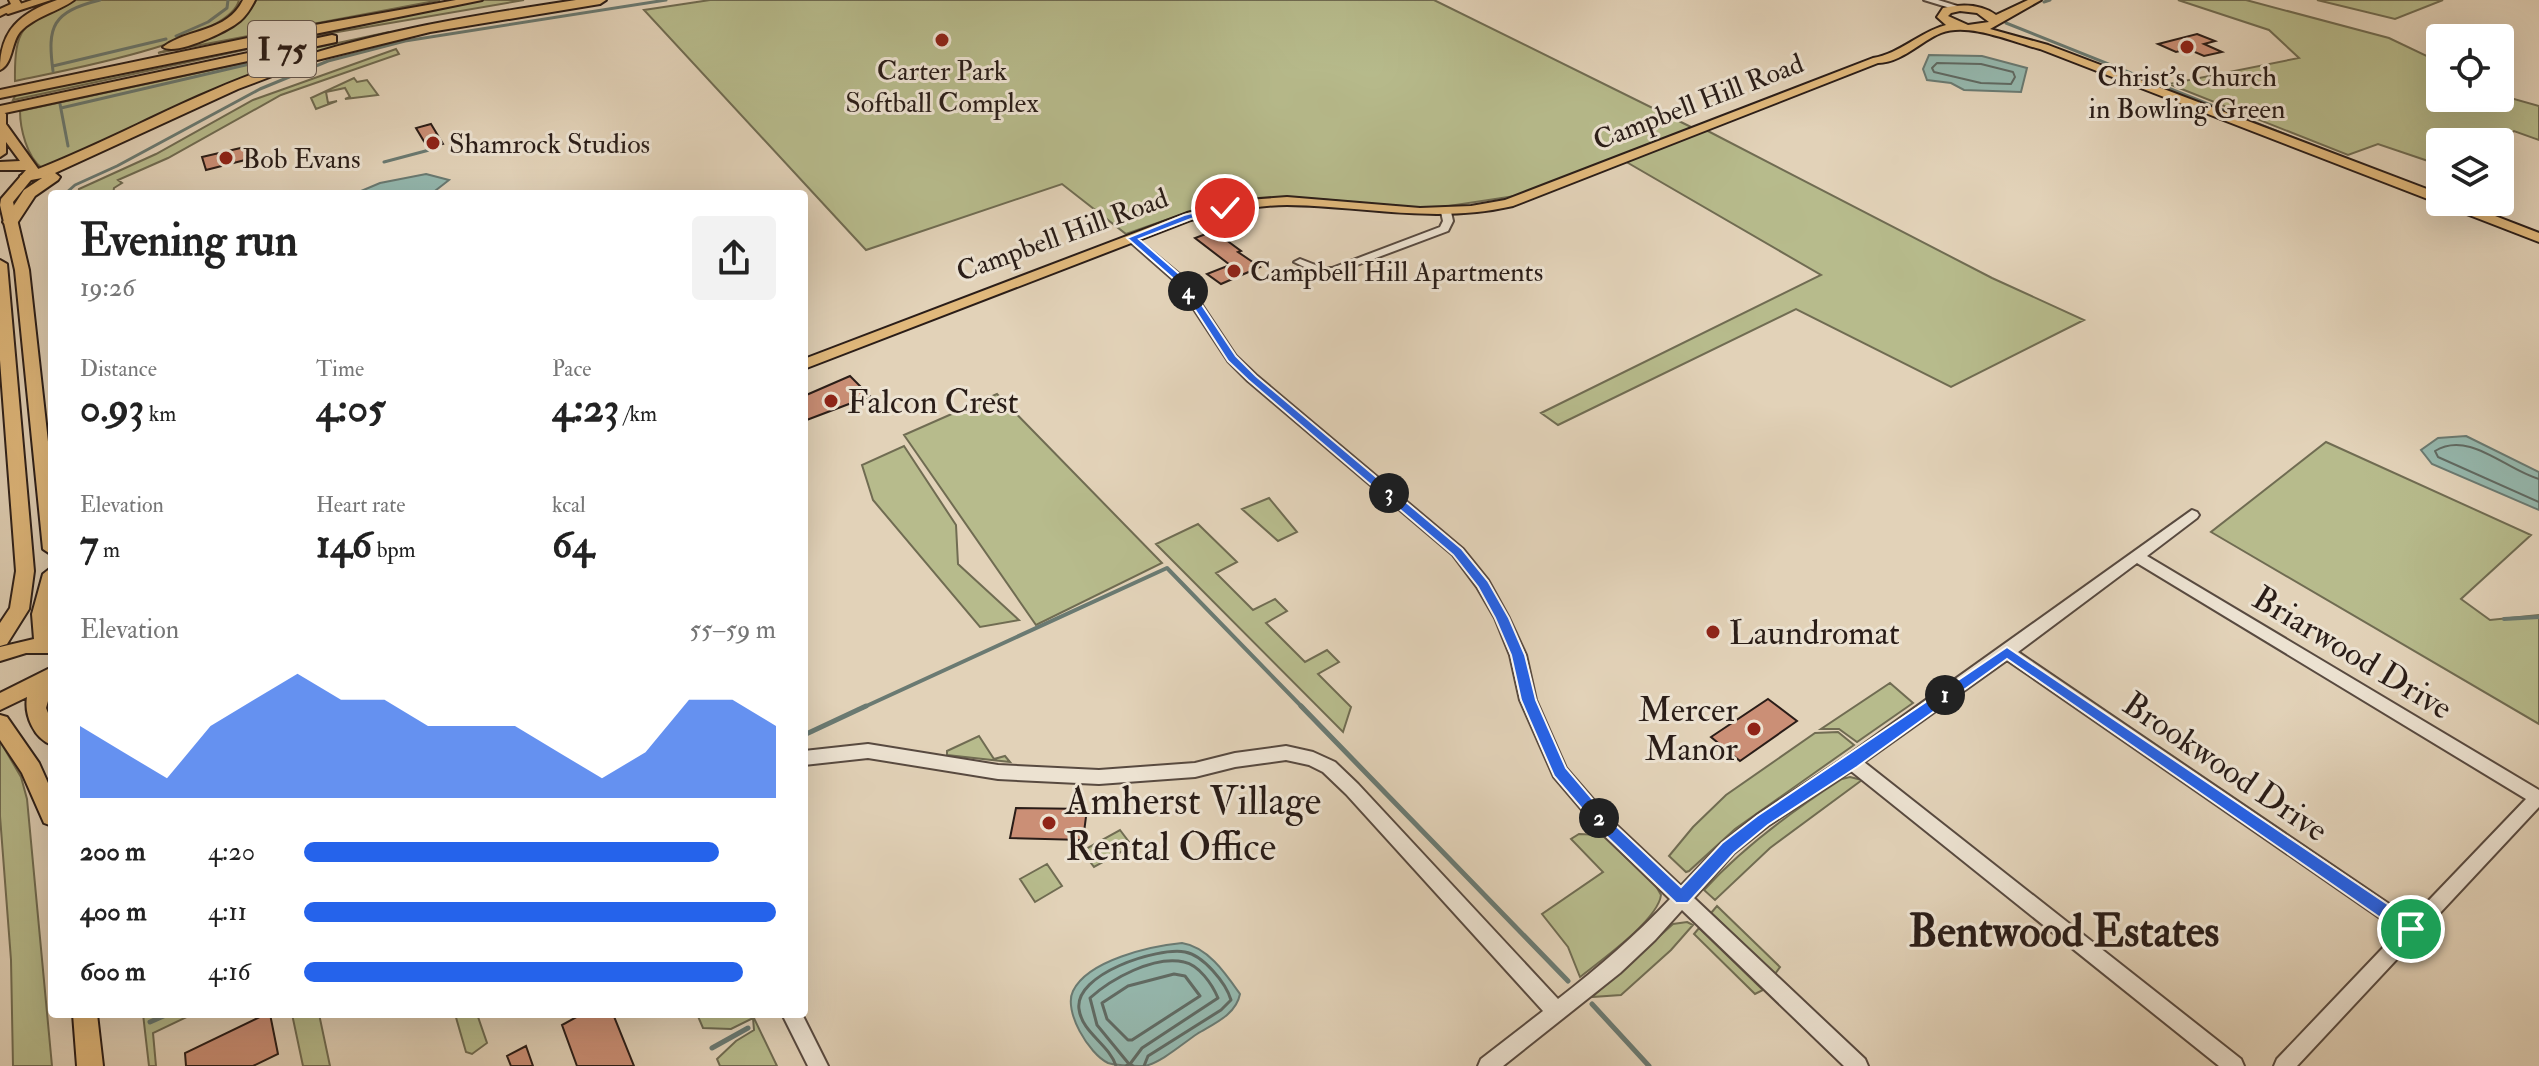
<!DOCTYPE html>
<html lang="en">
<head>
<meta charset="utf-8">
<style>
	:root { --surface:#fff; --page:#f2f2f2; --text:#222; --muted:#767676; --accent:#2563eb }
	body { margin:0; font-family:"IM FELL Double Pica",serif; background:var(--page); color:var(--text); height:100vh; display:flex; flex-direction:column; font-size:30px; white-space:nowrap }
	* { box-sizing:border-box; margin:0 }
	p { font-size:26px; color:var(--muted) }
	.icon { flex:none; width:44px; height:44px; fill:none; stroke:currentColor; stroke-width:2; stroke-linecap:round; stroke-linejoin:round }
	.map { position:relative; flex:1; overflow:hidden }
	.sheet { position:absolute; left:48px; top:190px; width:760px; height:828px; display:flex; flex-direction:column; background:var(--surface); border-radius:8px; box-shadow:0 8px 32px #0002 }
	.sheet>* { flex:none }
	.controls { position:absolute; left:2426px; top:24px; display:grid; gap:16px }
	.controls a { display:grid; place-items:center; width:88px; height:88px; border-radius:8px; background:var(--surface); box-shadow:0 8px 32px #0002; font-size:40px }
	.pin { position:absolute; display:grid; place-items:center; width:68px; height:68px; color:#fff; margin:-34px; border:4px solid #fff; border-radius:50%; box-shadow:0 2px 8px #0007 }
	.km { position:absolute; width:40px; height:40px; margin:-20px; border-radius:50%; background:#222; color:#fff; font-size:22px; line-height:40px; text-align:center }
	.round { display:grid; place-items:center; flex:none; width:84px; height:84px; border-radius:8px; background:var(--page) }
	.head { display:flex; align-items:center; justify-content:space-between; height:136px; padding:0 32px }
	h1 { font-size:44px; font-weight:700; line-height:60px }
	.figures { display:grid; grid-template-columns:repeat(3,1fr); gap:12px; height:136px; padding:8px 32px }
	.figures div { display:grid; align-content:center }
	.figures b { font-size:40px; font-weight:700 }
	.figures small { font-size:22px; font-weight:400 }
	.figures p { font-size:22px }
	.chart { height:224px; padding:16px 32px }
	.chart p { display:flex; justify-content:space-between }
	.chart svg { width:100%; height:144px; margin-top:8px; fill:var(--accent); opacity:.7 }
	ul { padding:0 32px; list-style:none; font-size:26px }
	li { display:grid; grid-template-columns:128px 96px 1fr; align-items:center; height:60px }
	li i { height:20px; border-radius:10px; background:var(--accent) }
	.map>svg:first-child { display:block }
</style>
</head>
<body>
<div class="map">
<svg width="2539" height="1066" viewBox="0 0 2539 1066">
	<rect width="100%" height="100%" fill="#e2d2b8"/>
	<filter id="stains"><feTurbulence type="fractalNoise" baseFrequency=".0025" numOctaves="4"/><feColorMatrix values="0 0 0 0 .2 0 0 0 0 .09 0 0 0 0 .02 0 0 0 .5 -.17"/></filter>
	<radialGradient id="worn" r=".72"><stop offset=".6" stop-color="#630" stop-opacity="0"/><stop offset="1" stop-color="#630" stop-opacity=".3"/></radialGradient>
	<path fill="#b7bb8c" stroke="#706c52" stroke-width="2" d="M 73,0 L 239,0 C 230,41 57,72 15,81 C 14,23 25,23 73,0 Z
		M 256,0 L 440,0 L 158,53 C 186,44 245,29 256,0 Z
		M 476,0 L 524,0 L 291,40 L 13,100 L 17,92 Z
		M 710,0 L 1434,0 L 1693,128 L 1515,196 L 1429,209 L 1319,199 L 1275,198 L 1214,203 L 1126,234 L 1062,184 L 866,250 L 644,10 Z
		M 2178,0 L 2246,0 L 2389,38 L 2429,57 L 2440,66 L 2440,98 L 2500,98 L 2500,95 L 2539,106 L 2539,140 L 2514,131 L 2498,142 L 2440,142 L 2440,165 L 2378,144 L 2348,155 L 2169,84 L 2299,58 L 2269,30 Z
		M 2317,0 L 2443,0 L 2395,19 Z
		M 389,32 L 220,87 L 136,128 L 42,168 C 27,158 20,128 20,111 Z
		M 396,49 L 399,54 L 281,95 L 168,158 L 118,180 L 122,183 L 114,188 L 113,194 L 78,194 L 79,189 L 156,154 L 253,100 Z
		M 354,78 L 357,82 L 367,80 L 378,95 L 345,99 L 350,97 L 345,88 L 326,92 L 328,103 L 337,101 L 316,109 L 311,98 Z
		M 1704,129 L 1992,278 L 2084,320 L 1951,387 L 1796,309 L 1558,425 L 1541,413 L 1821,275 L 1623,160 Z
		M 997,394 L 1162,563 L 1036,625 L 904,435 Z
		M 2326,442 L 2531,535 L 2461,599 L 2490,620 L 2539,615 L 2539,724 L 2211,532 Z
		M 904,446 L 956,525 L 958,564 L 1019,620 L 980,627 L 873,500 L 862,465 Z
		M 1269,498 L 1297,532 L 1278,541 L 1242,509 Z
		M 1198,524 L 1237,562 L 1216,573 L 1253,610 L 1275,599 L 1287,611 L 1266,623 L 1305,662 L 1327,650 L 1339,662 L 1318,674 L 1351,707 L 1343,732 L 1156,544 Z
		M 1890,683 L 1913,703 L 1857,742 L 1839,729 L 1821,729 Z
		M 1838,732 L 1854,745 L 1735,829 L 1689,871 L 1686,872 L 1669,856 L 1693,827 L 1726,795 L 1815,733 Z
		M 979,736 L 994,759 L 1005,756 L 1010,762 L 947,755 L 947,751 Z
		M 0,741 L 21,777 L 27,799 L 52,1066 L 13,1066 L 11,960 L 0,816 Z
		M 1850,777 L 1862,780 L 1770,848 L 1715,900 L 1704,890 C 1744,846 1792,811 1842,779 Z
		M 1120,830 L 1132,846 L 1094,867 L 1082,851 Z
		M 1579,834 L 1602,835 L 1656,886 L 1661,895 C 1658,920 1600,961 1580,977 L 1568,947 L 1542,914 L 1603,872 L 1571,839 Z
		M 1047,864 L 1062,886 L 1035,902 L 1020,879 Z
		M 1717,906 L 1780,967 L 1775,974 L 1711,913 Z
		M 1687,922 L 1693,925 L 1671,950 L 1621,995 L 1592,997 L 1673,924 Z
		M 1699,928 L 1763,990 L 1755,994 L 1694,934 Z
		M 143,1014 L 193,1014 L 153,1033 L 156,1066 L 149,1066 Z
		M 292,1014 L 319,1014 L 330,1066 L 303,1066 Z
		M 455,1014 L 477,1014 L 487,1043 L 472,1054 L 466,1052 Z
		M 697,1014 L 752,1014 L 777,1066 L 720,1066 L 717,1059 L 736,1041 L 754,1030 L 753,1018 L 731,1029 L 703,1028 Z"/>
	<path fill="#95b8ae" stroke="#6a7a72" stroke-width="2" d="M 1929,55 L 1982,56 L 2027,68 L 2021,92 L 1964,90 L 1951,83 L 1927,80 L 1923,69 Z
		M 426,174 L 449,180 L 431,194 L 354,194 L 380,183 Z
		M 2466,436 L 2539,472 L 2539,510 L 2432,464 L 2421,450 L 2438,438 Z
		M 1182,943 C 1208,947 1226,974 1240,994 C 1236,1015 1213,1024 1197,1034 C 1182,1044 1162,1062 1145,1066 C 1134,1066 1118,1066 1108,1063 C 1089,1054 1063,1011 1073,991 C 1088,960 1151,946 1182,943 Z"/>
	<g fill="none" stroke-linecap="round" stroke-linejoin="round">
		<path stroke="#606a63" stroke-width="2" d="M 1937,63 L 1981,64 L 2013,72 L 2015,77 L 2011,84 L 1981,83 L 1934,72 L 1932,68 Z
			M 2539,479 C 2506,470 2469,430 2435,451 L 2438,457 L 2539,502"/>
		<path stroke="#606a63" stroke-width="3" d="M 1174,974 L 1185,976 L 1200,996 L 1132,1040 L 1128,1040 L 1107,1019 L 1102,1003 L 1128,986 Z
			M 1116,1066 C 1109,1044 1082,1033 1079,1009 C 1074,974 1157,947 1185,952 C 1203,955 1226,983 1231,1000 L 1221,1010 L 1148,1056 L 1144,1066
			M 1126,1066 L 1129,1064 L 1097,1025 L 1090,998 C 1111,979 1154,955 1184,962 C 1199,965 1212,984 1218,998 L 1142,1048 L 1130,1064 L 1133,1066"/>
		<path stroke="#6a7a72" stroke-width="3" d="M 2044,2 L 2050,0
			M 2006,23 L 2328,152
			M 176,36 L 208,22 L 227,8 L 228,0
			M 53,66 L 166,39
			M 53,71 C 47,26 52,12 100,0
			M 60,104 L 68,146
			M 61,108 L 254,63
			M 384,162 L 433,149
			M 66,193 L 75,185 L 117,166 L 260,89 L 328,61 L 405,41 L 666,0"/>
		<path stroke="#6a7a72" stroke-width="4" d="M 2504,619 L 2539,617
			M 862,708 L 1167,568 L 1303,708"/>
		<path stroke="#6a7a72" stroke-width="5" d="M 1301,706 L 1568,981
			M 804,735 L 866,706
			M 1592,1004 L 1649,1066
			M 150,1022 L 168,1014
			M 712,1048 L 748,1028"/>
	</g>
	<path fill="#cb8f76" stroke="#2a1d18" stroke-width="2" d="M 2197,34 L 2215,41 L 2204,44 L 2222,52 L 2204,56 L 2188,49 L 2176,52 L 2158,44 Z
		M 431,124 L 443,144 L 428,148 L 416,128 Z
		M 245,147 L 249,159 L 206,170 L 202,157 Z
		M 1214,231 L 1241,251 L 1238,252 L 1260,267 L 1221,284 L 1207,274 L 1230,265 L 1195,238 Z
		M 850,376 L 870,396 L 804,421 L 804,396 Z
		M 1768,699 L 1797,721 L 1740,761 L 1711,737 Z
		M 1016,808 L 1087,809 L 1083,840 L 1010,838 Z
		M 266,1014 L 270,1014 L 278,1054 L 253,1066 L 186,1066 L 185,1053 Z
		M 582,1014 L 613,1014 L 634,1066 L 577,1066 L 562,1025 Z
		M 526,1046 L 533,1066 L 511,1066 L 507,1056 Z"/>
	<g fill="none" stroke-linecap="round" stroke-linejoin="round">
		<defs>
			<path id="minor" d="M 1924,0 L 1938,0 L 1964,8 L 1960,11 Z
				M 1446,209 L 1451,212 L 1453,221 L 1448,231 L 1333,274 L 1317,273 L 1294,262 L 1300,259 L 1323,268 L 1332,268 L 1440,227 L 1443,221 L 1441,212 Z
				M 1132,235 L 1184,278 L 1236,356 L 1256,375 L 1463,549 L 1488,580 L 1509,618 L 1526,655 L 1536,700 L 1566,768 L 1612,821 L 1681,886 L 1722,843 L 1757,815 L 1846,757 L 2192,510 L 2197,512 L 2199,515 L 2197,518 L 2147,556 L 2539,790 L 2539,807 L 2297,1066 L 2274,1066 L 2277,1059 L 2399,931 L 2007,660 L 1864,762 L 2241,1059 L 2244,1066 L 2219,1066 L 1851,771 L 1769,825 L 1734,853 L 1694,898 L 1865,1059 L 1868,1066 L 1844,1066 L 1682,910 L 1655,940 L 1620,973 L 1503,1066 L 1478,1066 L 1481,1059 L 1543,1011 L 1346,794 L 1323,772 L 1309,765 L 1286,760 L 1235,767 L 1195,777 L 1099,784 L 998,779 L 868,758 L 804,765 L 804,751 L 868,744 L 998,765 L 1099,770 L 1195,763 L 1235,753 L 1286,746 L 1313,752 L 1335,762 L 1358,784 L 1558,999 C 1598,968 1635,936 1670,899 L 1600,831 L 1554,777 L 1520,700 L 1510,655 L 1495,618 L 1477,587 L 1453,555 L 1248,381 L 1228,361 L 1176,282 L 1128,240 L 1127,238 ZM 2137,563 L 2526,799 L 2411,919 L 2018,652 Z
				M 782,1014 L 802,1014 L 828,1066 L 808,1066 Z"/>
			<path id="major" d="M 9,0 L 19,0 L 22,5 L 0,16 L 0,9 L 11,4 Z
				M 2028,0 L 2041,0 L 1990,29 L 2048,45 L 2440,194 L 2440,202 L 2459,202 L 2539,233 L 2539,242 L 2040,49 C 2012,42 1969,22 1941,33 C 1921,41 1901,63 1878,63 L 1513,206 C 1434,224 1366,206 1287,205 C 1255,205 1223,213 1191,220 L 804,369 L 804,359 L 1187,213 L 1247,200 L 1287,197 L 1420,208 L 1471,206 L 1505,200 L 1873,58 C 1899,54 1920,32 1946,25 L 1937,17 L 1943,8 C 1961,4 1981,4 1996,15 ZM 1960,11 L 1977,13 L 1989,22 L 1968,25 L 1948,16 L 1951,13 Z
				M 0,110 L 6,114 L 6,124 L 39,170 L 13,202 L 29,270 L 52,478 L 52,555 L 43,549 L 15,270 L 0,205 L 1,199 L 26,170 L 0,170 L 0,162 L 20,161 L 6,142 L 6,153 L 0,157 Z
				M 0,260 L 7,264 L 34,571 L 29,609 L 7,644 L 0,646 L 0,623 L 10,608 L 16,571 L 0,360 Z
				M 52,567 L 52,653 L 26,653 L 0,661 L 0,647 L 34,639 L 32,614 L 43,574 Z
				M 48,669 L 52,671 L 52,687 L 46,708 L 52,723 L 52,745 C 34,739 24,715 27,697 L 0,710 L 0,693 Z
				M 0,715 L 7,717 L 39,763 L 52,792 L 52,826 L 44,823 L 22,773 L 0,740 Z
				M 73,1014 L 97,1014 L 103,1066 L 77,1066 Z"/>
			<path id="highway" d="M 32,0 L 51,0 L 8,14 L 2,10 Z
				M 57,0 L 74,0 C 58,12 35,16 20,32 C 11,43 13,64 0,70 C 0,30 20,13 57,0 Z
				M 243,0 L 255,0 C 251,8 247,15 240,21 C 227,32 175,56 163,47 C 188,28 227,33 243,0 Z
				M 456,0 L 482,0 L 0,98 L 0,90 L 281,31 Z
				M 576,0 L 606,0 L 600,4 L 430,32 L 309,62 L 238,89 L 55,173 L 60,177 L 58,180 L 35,196 L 16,225 L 6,225 L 3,222 L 24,190 L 42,178 L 20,182 L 20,176 C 102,146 178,101 261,71 C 362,33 470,16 576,0 Z
				M 332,35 L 336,36 L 336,42 L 0,114 L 0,106 Z"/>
		</defs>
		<use href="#minor" stroke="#584a40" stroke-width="4"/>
		<use href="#major" stroke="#2a1d18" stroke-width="4"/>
		<use href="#highway" stroke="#2a1d18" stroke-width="4"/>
		<use href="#minor" fill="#ece2d1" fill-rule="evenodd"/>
		<use href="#major" fill="#e1b97c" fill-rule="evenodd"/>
		<use href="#highway" fill="#e1b97c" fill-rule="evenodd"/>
	</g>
	<path fill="#2563eb" stroke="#fff" stroke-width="2" d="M 1225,205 L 1228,210 L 1191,219 L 1139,239 L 1184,278 L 1236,356 L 1256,376 L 1462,549 L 1488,581 L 1509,618 L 1525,655 L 1536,700 L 1566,768 L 1611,821 L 1681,887 L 1722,843 L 1757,816 L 2007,647 L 2417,924 L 2419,929 L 2417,935 L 2405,935 L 2007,659 L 1857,767 L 1768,825 L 1734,853 L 1688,903 L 1676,903 L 1600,830 L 1554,776 L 1521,700 L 1511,655 L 1495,618 L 1478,587 L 1453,555 L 1248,380 L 1228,361 L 1177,282 L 1127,238 L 1184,215 Z"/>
	<g fill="#8f2418" stroke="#ece2d1" stroke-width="3">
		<circle cx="942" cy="40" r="8"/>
		<circle cx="2187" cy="47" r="8"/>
		<circle cx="433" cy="143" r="8"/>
		<circle cx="226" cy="158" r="8"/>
		<circle cx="1234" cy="271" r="8"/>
		<circle cx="831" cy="401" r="8"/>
		<circle cx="1713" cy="632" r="8"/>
		<circle cx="1754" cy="729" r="8"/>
		<circle cx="1049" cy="823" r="8"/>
	</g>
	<g text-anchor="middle" stroke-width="6" stroke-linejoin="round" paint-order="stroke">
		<g font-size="28" fill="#2a1d18" stroke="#ece2d1" text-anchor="start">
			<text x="942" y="80" text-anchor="middle">Carter Park<tspan x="942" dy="32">Softball Complex</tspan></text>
			<text x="2187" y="86" text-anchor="middle">Christ's Church<tspan x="2187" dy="32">in Bowling Green</tspan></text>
			<text x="449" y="153">Shamrock Studios</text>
			<text x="242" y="168">Bob Evans</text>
			<text x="1250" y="281">Campbell Hill Apartments</text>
		</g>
		<g font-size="28" fill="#2a1d18" stroke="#ece2d1">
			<text transform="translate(1698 101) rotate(-21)" y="10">Campbell Hill Road</text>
			<text transform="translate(1062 234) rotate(-20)" y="10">Campbell Hill Road</text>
		</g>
		<rect fill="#ece2d1" stroke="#645850" stroke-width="2" x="248" y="21" width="68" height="56" rx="6"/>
		<g font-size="32" font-weight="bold" fill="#2a1d18">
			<text x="282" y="60">I 75</text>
		</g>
		<g font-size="34" fill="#2a1d18" stroke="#ece2d1" text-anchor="start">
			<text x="847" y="413">Falcon Crest</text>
			<text x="1729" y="644">Laundromat</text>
			<text x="1738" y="721" text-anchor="end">Mercer<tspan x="1738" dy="39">Manor</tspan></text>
		</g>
		<g font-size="34" fill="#2a1d18" stroke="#ece2d1">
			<text transform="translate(2353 652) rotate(31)" y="12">Briarwood Drive</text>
			<text transform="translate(2226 766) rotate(34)" y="12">Brookwood Drive</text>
		</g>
		<g font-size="40" fill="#2a1d18" stroke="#ece2d1" text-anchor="start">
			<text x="1065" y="814">Amherst Village<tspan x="1065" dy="46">Rental Office</tspan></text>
		</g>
		<g font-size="44" font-weight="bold" fill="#2a1d18" stroke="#ece2d1">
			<text x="2064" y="946">Bentwood Estates</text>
		</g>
	</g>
	<rect width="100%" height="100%" filter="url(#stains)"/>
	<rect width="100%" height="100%" fill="url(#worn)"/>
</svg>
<div class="controls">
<a><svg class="icon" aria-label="locate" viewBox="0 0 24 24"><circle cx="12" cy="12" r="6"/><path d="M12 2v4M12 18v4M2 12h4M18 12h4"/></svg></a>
<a><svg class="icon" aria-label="layers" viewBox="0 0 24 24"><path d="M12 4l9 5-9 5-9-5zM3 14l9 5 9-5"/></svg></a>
</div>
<div class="pin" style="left:2411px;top:929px;background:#1e9e55"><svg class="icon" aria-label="arrive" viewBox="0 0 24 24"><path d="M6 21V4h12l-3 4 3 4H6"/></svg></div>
<div class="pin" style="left:1225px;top:208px;background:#d93025"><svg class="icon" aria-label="check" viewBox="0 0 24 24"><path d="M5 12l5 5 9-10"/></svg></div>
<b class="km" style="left:1945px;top:695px">1</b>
<b class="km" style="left:1599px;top:818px">2</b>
<b class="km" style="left:1389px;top:493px">3</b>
<b class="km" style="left:1188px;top:291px">4</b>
<section class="sheet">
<div class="head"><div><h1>Evening run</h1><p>19:26</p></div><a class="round"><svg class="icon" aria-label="share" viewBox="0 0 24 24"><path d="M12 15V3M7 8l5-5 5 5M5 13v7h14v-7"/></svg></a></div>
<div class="figures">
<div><p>Distance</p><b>0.93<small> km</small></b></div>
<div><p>Time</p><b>4:05</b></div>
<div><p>Pace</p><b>4:23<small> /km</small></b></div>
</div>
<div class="figures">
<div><p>Elevation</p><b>7<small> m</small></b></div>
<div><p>Heart rate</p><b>146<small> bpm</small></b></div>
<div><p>kcal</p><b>64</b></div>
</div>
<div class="chart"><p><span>Elevation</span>55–59 m</p>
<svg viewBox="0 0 160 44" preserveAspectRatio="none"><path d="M0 44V22L10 30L20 38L30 22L40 14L50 6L60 14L70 14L80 22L90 22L100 22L110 30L120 38L130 30L140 14L150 14L160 22V44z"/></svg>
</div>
<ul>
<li><b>200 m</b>4:20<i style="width:88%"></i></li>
<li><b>400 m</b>4:11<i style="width:100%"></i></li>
<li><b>600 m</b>4:16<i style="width:93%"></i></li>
</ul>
</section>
</div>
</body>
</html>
